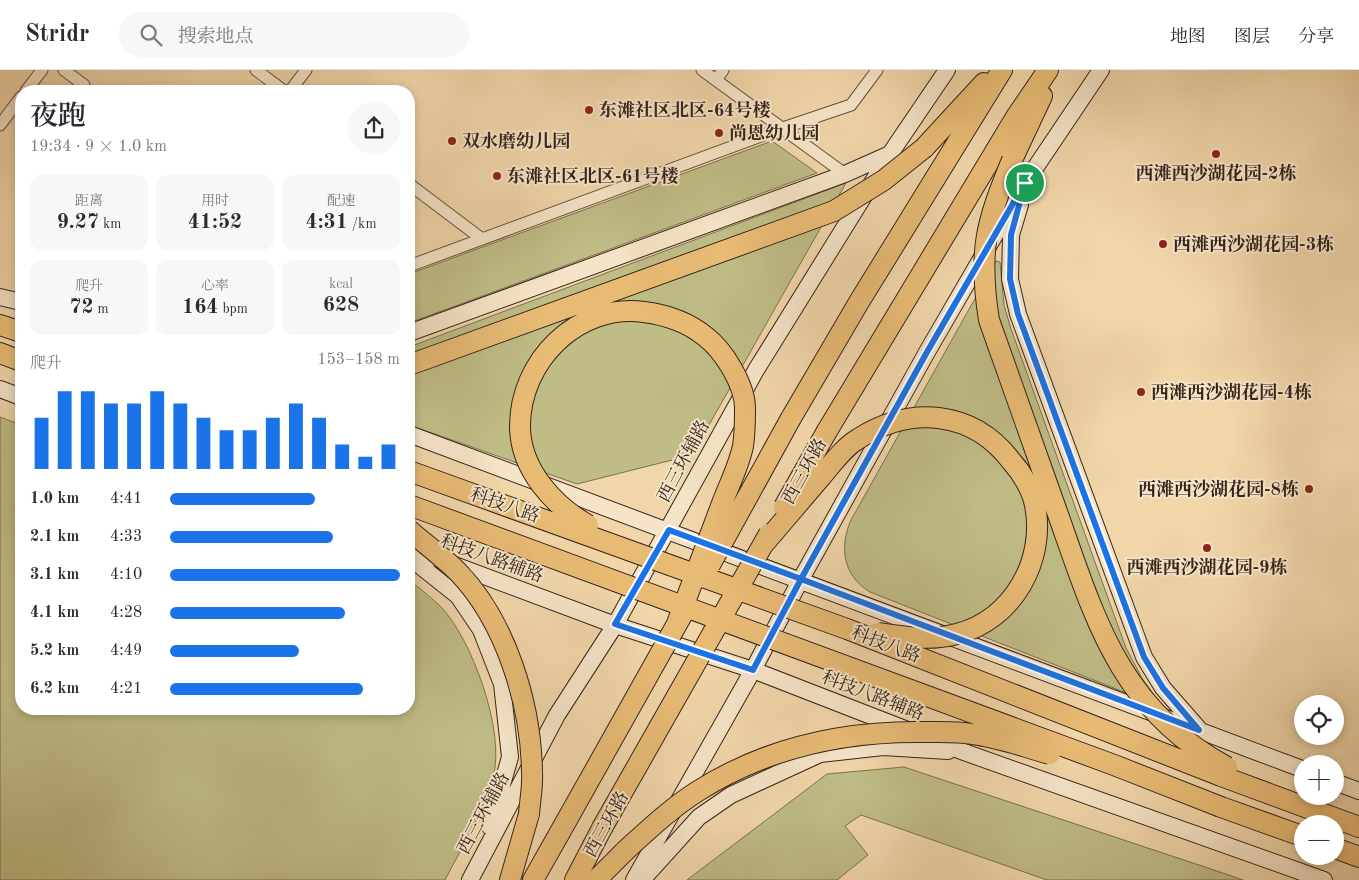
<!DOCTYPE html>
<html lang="zh">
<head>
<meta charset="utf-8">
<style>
	:root { --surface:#fff; --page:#f7f7f7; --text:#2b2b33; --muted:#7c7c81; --line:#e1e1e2; --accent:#1a73e8 }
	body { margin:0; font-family:"Old Standard TT","Noto Serif SC",serif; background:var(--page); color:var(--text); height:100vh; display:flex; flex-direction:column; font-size:19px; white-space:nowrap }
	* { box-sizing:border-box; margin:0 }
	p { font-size:16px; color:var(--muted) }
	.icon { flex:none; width:28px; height:28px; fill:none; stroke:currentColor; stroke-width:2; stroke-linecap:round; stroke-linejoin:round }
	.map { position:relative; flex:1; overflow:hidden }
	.drawer { position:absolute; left:15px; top:15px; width:400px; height:630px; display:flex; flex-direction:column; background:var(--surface); border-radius:20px; box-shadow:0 2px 8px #0003 }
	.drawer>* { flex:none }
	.fabs { position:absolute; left:1294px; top:625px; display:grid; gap:10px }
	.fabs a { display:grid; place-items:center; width:50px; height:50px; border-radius:50%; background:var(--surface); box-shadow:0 2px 8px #0003; font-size:25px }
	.pin { position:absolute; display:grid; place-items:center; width:42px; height:42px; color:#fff; margin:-21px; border:2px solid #fff; border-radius:50%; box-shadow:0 1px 5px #0007 }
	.round { display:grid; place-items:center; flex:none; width:52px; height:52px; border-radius:26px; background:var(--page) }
	.headline { display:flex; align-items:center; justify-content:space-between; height:85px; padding:0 15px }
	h1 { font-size:28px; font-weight:600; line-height:38px }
	.metrics { display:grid; grid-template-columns:repeat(3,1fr); gap:8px; height:85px; padding:5px 15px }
	.metrics div { display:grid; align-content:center; border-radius:12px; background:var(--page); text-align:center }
	.metrics b { font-size:21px; font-weight:600 }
	.metrics small { font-size:14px; font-weight:400 }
	.metrics p { font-size:14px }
	.chart { height:140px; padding:10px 15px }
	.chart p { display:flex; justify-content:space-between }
	.chart svg { width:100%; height:90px; margin-top:5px; stroke:var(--accent); stroke-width:6 }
	ul { padding:0 15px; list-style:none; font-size:16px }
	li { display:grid; grid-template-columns:80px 60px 1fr; align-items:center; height:38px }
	li i { height:12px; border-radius:6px; background:var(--accent) }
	header { display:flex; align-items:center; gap:30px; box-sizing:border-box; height:70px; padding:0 25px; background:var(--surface); border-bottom:1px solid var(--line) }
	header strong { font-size:24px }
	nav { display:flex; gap:28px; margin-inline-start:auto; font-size:18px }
	.search { width:350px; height:45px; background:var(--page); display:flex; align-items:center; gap:12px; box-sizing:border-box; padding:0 18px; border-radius:28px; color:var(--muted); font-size:19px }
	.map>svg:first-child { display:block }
</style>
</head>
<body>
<header>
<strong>Stridr</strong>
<div class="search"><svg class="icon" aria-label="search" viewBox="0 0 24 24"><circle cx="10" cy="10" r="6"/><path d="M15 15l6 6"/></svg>搜索地点</div>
<nav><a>地图</a><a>图层</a><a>分享</a></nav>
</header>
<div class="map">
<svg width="1359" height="810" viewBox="0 0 1359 810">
	<rect width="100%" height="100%" fill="#f1d6aa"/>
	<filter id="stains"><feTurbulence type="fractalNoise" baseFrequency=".004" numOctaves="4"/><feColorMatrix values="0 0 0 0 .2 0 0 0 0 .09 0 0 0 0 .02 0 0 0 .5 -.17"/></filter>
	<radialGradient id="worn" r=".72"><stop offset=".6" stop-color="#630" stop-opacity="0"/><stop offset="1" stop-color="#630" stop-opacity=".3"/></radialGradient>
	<path fill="#bfbc85" stroke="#7a7050" d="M 772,71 L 817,103 L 409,253 L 409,204 Z
		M 846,113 L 692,385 L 577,414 L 409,355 L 409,277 Z
		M 996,191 L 1000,192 L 1004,235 L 1011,259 L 1126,578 L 1142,608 L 1159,632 L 1152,633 L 870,522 C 843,506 839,477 851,450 Z
		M 0,347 L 21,355 L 21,639 L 409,639 L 409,510 C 419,518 431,527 441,537 C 472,569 506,663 493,707 C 483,743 462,777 445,810 L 0,810 Z
		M 904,697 L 1211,799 L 1243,810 L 1047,810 L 861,745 L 845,756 L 868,785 L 837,810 L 687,810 L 827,704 Z"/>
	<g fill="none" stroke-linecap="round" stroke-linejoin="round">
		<defs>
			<path id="minor" d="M 64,0 L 84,15 L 79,21
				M 256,0 L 284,21
				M 702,0 L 845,104
				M 716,10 L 723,0
				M 26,21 L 42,0
				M 290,21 L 306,0
				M 0,55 L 21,27
				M 409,114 L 482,169
				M 409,196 L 780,59 L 851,35 L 877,0"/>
			<path id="secondary" d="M 1020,135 L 1011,165 L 1010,209 L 1018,244 L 1144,587 L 1163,618 L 1198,658
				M 0,227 L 21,232
				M 409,263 L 845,104 L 890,84
				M 0,319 L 21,327
				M 409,364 L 1302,699
				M 409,478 L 615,555 L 753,600 L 964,682 L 1324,810
				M 409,487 L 458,526 L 481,560 L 502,614 L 510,687 L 490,757
				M 1335,712 L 1359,721
				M 470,810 L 557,645 L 615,555 L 756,300 L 890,84 L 947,0
				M 634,810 L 753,600 L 801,509 L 927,282 L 1025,113 L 1101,0
				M 642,810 L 699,747 L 731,725 L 820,684 L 883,677 L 948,681"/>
			<path id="trunk" d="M 924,78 L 984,13
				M 1012,90 L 1042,26
				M 0,255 L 21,262
				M 0,283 L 21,291
				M 791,348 L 859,232 L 1002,0
				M 827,361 L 1016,47 L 1048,0
				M 1221,706 L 1359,757
				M 1221,737 L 1302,766
				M 1335,778 L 1359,787
				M 510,810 L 529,744
				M 533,810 L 559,764
				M 575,810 L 602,758
				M 596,810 L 625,781"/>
		</defs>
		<use href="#minor" stroke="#64503e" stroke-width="13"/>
		<use href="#secondary" stroke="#35241a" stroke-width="18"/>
		<use href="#trunk" stroke="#35241a" stroke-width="22"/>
		<use href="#minor" stroke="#f6e4c8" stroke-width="11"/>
		<use href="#secondary" stroke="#f6e4c8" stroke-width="16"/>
		<use href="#trunk" stroke="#e8bb75" stroke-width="20"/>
		<defs>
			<path id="trunk-bridge" d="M 1012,90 C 986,153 978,181 989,250 C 1011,312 1033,374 1055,436 C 1094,545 1117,638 1227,697
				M 409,295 L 834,141 L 884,110 L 924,78
				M 409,401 L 847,559 L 1221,706
				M 409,435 L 1114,695 L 1221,737
				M 784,437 L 827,361
				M 588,455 C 554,436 521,400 520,358 C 519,291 578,233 644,242 C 667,245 688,252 706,267 C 724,281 745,315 745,338 C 745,350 745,364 743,376 C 739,396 728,417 721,436 C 706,476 691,516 676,556
				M 409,460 C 425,474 443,487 458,502 C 506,552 531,634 532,702 C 533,716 530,730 529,744
				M 762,476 C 782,453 801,430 821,407 C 832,394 843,378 858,369 C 911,335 973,340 1012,392 C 1022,403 1032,420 1035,435 C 1046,490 1013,550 957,564 C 931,571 905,567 878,563
				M 710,495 L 791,348
				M 602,758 L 769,464
				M 559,764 L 682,545
				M 625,781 C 648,760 671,738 698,721 C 766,678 843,661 923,662 C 939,662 956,661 972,664 C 999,667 1024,677 1050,684"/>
		</defs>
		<use href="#trunk-bridge" stroke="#35241a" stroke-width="22" stroke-linecap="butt"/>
		<use href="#trunk-bridge" stroke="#e8bb75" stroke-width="20"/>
	</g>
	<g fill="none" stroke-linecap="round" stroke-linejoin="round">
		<defs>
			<path id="route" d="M 1025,113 L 927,282 L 801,509 L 669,460 L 615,554 L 753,600 L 801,509 L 1199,660 L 1163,618 L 1144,587 L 1018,244 L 1010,209 L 1011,165 L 1025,113"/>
		</defs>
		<use href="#route" stroke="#fff" stroke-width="10"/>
		<use href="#route" stroke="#1a73e8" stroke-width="6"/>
	</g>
	<g fill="#8f2418" stroke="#f6e4c8" stroke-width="2">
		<circle cx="589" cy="40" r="5"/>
		<circle cx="719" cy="63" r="5"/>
		<circle cx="452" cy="71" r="5"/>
		<circle cx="1216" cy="84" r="5"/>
		<circle cx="497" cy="106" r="5"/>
		<circle cx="1163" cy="174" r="5"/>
		<circle cx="1141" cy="322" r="5"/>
		<circle cx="1309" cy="419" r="5"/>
		<circle cx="1207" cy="478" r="5"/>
	</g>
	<g text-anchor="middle" stroke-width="4" stroke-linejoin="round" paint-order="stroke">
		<g font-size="18" font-weight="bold" fill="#35241a" stroke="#f6e4c8" text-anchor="start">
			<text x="599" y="46">东滩社区北区-64号楼</text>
			<text x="729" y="69">尚恩幼儿园</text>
			<text x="462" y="77">双水磨幼儿园</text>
			<text x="1216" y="109" text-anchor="middle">西滩西沙湖花园-2栋</text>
			<text x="507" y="112">东滩社区北区-61号楼</text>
			<text x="1173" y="180">西滩西沙湖花园-3栋</text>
			<text x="1151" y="328">西滩西沙湖花园-4栋</text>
			<text x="1299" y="425" text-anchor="end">西滩西沙湖花园-8栋</text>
			<text x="1207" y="503" text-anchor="middle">西滩西沙湖花园-9栋</text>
		</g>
		<g font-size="18" fill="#35241a" stroke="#f6e4c8">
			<text transform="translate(683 391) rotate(-62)" y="6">西三环辅路</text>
			<text transform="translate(804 401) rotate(-61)" y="6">西三环路</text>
			<text transform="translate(505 435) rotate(19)" y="6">科技八路</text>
			<text transform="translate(492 488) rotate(20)" y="6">科技八路辅路</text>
			<text transform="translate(886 574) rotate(21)" y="6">科技八路</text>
			<text transform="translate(873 625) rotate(21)" y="6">科技八路辅路</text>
			<text transform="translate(483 743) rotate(-62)" y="6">西三环辅路</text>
			<text transform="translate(606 754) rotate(-61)" y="6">西三环路</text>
		</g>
	</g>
	<rect width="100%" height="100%" filter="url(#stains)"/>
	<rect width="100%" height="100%" fill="url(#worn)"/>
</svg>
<div class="fabs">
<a><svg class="icon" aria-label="locate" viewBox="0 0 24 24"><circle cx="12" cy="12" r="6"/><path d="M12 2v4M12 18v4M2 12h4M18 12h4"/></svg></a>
<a>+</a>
<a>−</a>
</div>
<div class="pin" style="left:1025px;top:113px;background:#1e9e55"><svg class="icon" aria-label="arrive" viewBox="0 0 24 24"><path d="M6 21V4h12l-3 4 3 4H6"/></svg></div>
<section class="drawer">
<div class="headline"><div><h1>夜跑</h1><p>19:34 · 9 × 1.0 km</p></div><a class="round"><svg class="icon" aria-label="share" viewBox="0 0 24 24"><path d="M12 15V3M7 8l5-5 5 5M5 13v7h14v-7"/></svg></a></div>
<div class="metrics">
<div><p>距离</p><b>9.27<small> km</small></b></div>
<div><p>用时</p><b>41:52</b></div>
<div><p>配速</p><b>4:31<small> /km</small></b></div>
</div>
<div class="metrics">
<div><p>爬升</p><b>72<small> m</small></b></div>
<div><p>心率</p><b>164<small> bpm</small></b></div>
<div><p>kcal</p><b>628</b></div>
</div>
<div class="chart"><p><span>爬升</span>153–158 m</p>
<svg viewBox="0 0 160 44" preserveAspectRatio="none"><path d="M5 44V19M15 44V6M25 44V6M35 44V12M45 44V12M55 44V6M65 44V12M75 44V19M85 44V25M95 44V25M105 44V19M115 44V12M125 44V19M135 44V32M145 44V38M155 44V32"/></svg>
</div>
<ul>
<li><b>1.0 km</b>4:41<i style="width:63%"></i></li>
<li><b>2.1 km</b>4:33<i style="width:71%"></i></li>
<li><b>3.1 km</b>4:10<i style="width:100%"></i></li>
<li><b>4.1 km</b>4:28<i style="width:76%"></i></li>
<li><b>5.2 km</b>4:49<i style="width:56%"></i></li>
<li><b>6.2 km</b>4:21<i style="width:84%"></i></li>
</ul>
</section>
</div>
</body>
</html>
